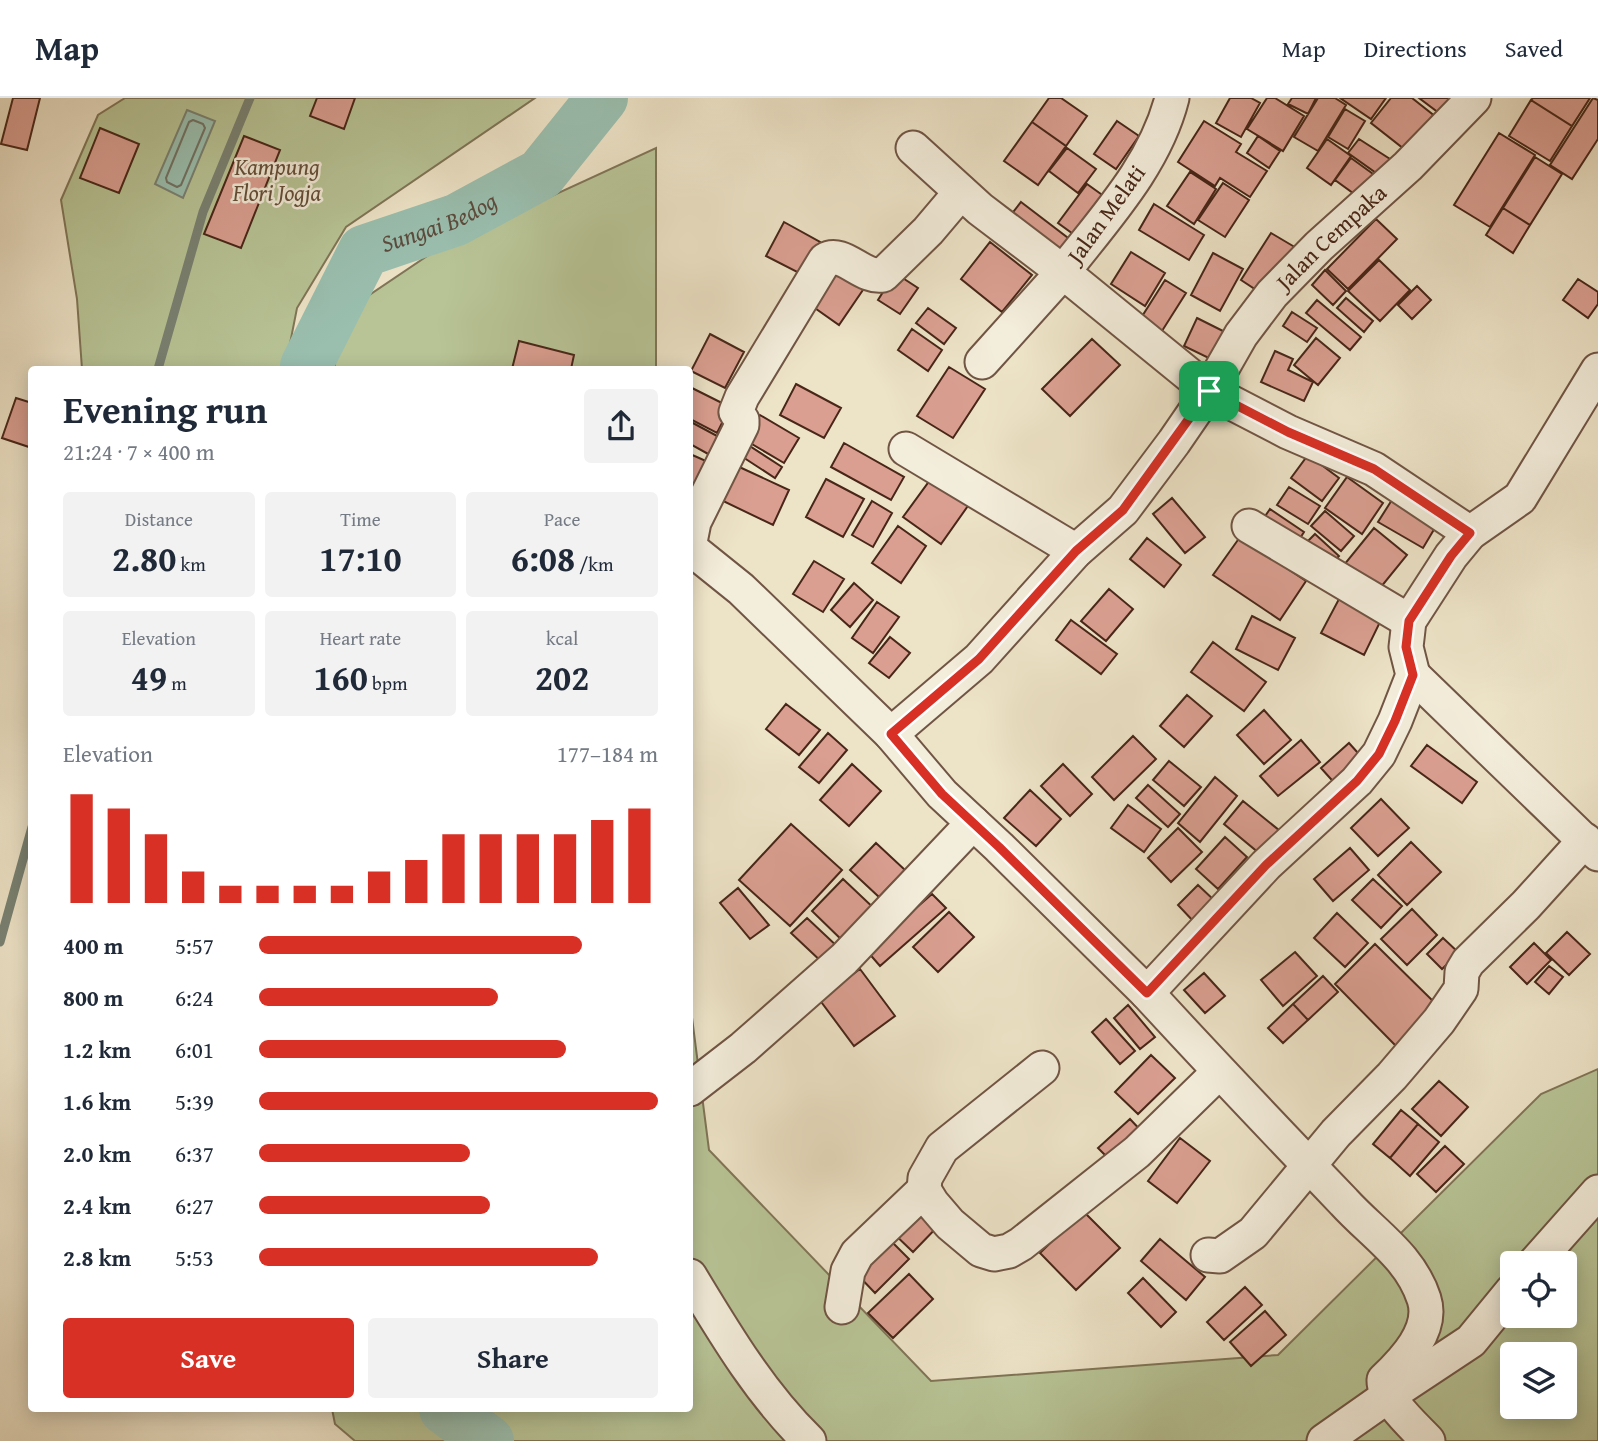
<!DOCTYPE html>
<html lang="en">
<head>
<meta charset="utf-8">
<style>
	:root { --surface:#fff; --page:#f2f2f3; --text:#1f2937; --muted:#747a83; --line:#e0e1e3; --accent:#d93025 }
	body { margin:0; font-family:"Gentium Book Plus",serif; background:var(--page); color:var(--text); height:100vh; display:flex; flex-direction:column; font-size:26px; white-space:nowrap }
	* { box-sizing:border-box; margin:0 }
	p { font-size:23px; color:var(--muted) }
	.icon { flex:none; width:38px; height:38px; fill:none; stroke:currentColor; stroke-width:2; stroke-linecap:round; stroke-linejoin:round }
	.map { position:relative; flex:1; overflow:hidden }
	.panel { position:absolute; left:28px; top:268px; width:665px; height:1046px; display:flex; flex-direction:column; background:var(--surface); border-radius:7px; box-shadow:0 4px 18px #0003 }
	.panel>* { flex:none }
	.fabs { position:absolute; left:1500px; top:1153px; display:grid; gap:14px }
	.fabs a { display:grid; place-items:center; width:77px; height:77px; border-radius:7px; background:var(--surface); box-shadow:0 4px 18px #0003; font-size:35px }
	.pin { position:absolute; display:grid; place-items:center; width:60px; height:60px; color:#fff; margin:-30px; border-radius:14px; box-shadow:0 4px 10px #0006 }
	.round { display:grid; place-items:center; flex:none; width:74px; height:74px; border-radius:7px; background:var(--page) }
	.head { display:flex; align-items:center; justify-content:space-between; height:119px; padding:0 35px }
	h1 { font-size:38px; font-weight:700; line-height:52px }
	.metrics { display:grid; grid-template-columns:repeat(3,1fr); gap:10px; height:119px; padding:7px 35px }
	.metrics div { display:grid; align-content:center; border-radius:7px; background:var(--page); text-align:center }
	.metrics b { font-size:35px; font-weight:700 }
	.metrics small { font-size:19px; font-weight:400 }
	.metrics p { font-size:19px }
	.chart { height:196px; padding:14px 35px }
	.chart p { display:flex; justify-content:space-between }
	.chart svg { width:100%; height:126px; margin-top:7px; stroke:var(--accent); stroke-width:6 }
	.button { display:flex; gap:14px; margin-top:auto; padding:14px 35px }
	.button a { flex:1; height:80px; border-radius:7px; background:var(--accent); color:#fff; font-size:28px; font-weight:700; line-height:80px; text-align:center }
	.button a+a { background:var(--page); color:var(--text) }
	ul { padding:0 35px; list-style:none; font-size:23px }
	li { display:grid; grid-template-columns:112px 84px 1fr; align-items:center; height:52px }
	li i { height:18px; border-radius:9px; background:var(--accent) }
	header { display:flex; align-items:center; gap:42px; box-sizing:border-box; height:98px; padding:0 35px; background:var(--surface); border-bottom:2px solid var(--line) }
	header strong { font-size:33px }
	nav { display:flex; gap:38px; margin-inline-start:auto; font-size:24px }
	.map>svg:first-child { display:block }
</style>
</head>
<body>
<header>
<strong>Map</strong>
<nav><a>Map</a><a>Directions</a><a>Saved</a></nav>
</header>
<div class="map">
<svg width="1598" height="1343" viewBox="0 0 1598 1343">
	<rect width="100%" height="100%" fill="#ede3c7"/>
	<filter id="stains"><feTurbulence type="fractalNoise" baseFrequency=".00286" numOctaves="4"/><feColorMatrix values="0 0 0 0 .2 0 0 0 0 .09 0 0 0 0 .02 0 0 0 .5 -.17"/></filter>
	<radialGradient id="worn" r=".72"><stop offset=".6" stop-color="#630" stop-opacity="0"/><stop offset="1" stop-color="#630" stop-opacity=".3"/></radialGradient>
	<path fill="#b8c496" stroke="#807557" stroke-width="2" fill-rule="evenodd" d="M 125,0 L 535,0 L 346,129 L 297,210 L 285,271 L 82,271 L 77,201 L 61,102 L 98,17 Z
		M 656,50 L 656,271 L 335,271 L 335,256 L 362,202 L 439,150 Z
		M 690,904 L 709,1052 L 931,1283 L 1278,1257 L 1541,996 L 1598,971 L 1598,1343 L 355,1343 L 335,1326 L 332,1311 L 690,1311 ZM 1512,1166 L 1564,1166 L 1564,1218 L 1512,1218 ZM 1512,1256 L 1564,1256 L 1564,1309 L 1512,1309 Z"/>
	<path fill="#9abfaf" stroke="#798273" stroke-width="2" d="M 187,12 L 215,23 L 183,100 L 155,86 Z"/>
	<g fill="none" stroke-linecap="round" stroke-linejoin="round">
		<path stroke="#717264" stroke-width="2" d="M 193,22 L 203,26 L 205,30 L 181,87 L 177,89 L 167,84 L 166,80 L 189,24 Z"/>
		<path stroke="#798273" stroke-width="9" d="M 158,271 L 203,114 L 250,0
			M 0,844 L 32,729"/>
		<g stroke="#9abfaf" stroke-width="52">
			<path id="s1" d="M 306,271 L 306,268 L 364,153 L 456,122 L 541,76 L 602,0"/>
			<path d="M 445,1311 L 488,1343"/>
		</g>
	</g>
	<path fill="#da9f91" stroke="#482618" stroke-width="2" d="M 13,0 L 40,0 L 27,52 L 1,46 Z
		M 317,0 L 355,0 L 344,31 L 310,18 Z
		M 1049,0 L 1061,0 L 1087,18 L 1066,48 L 1032,24 Z
		M 1230,0 L 1251,0 L 1260,5 L 1241,39 L 1216,25 Z
		M 1267,0 L 1275,0 L 1304,18 L 1283,53 L 1247,31 Z
		M 1292,0 L 1316,0 L 1308,16 L 1288,6 Z
		M 1318,0 L 1335,0 L 1346,7 L 1318,53 L 1294,39 Z
		M 1340,0 L 1386,0 L 1371,21 Z
		M 1391,0 L 1412,0 L 1441,23 L 1413,58 L 1371,25 Z
		M 1419,0 L 1469,0 L 1451,24 Z
		M 1533,0 L 1590,0 L 1572,28 L 1531,2 Z
		M 1593,0 L 1598,2 L 1598,41 L 1572,81 L 1550,67 Z
		M 1531,2 L 1572,28 L 1550,63 L 1509,38 Z
		M 1345,11 L 1365,23 L 1348,51 L 1328,39 Z
		M 1117,23 L 1139,38 L 1116,71 L 1094,56 Z
		M 1204,23 L 1241,46 L 1236,54 L 1267,73 L 1250,99 L 1220,80 L 1215,88 L 1178,64 Z
		M 1032,24 L 1066,48 L 1038,87 L 1004,63 Z
		M 100,30 L 139,46 L 119,95 L 80,80 Z
		M 1499,35 L 1535,57 L 1490,129 L 1454,107 Z
		M 244,38 L 280,52 L 241,150 L 204,136 Z
		M 1258,38 L 1280,53 L 1269,70 L 1247,55 Z
		M 1327,41 L 1351,58 L 1331,87 L 1307,70 Z
		M 1359,41 L 1390,61 L 1379,77 L 1348,55 Z
		M 1067,50 L 1096,71 L 1078,95 L 1049,73 Z
		M 1535,59 L 1562,76 L 1530,127 L 1503,110 Z
		M 1351,60 L 1380,81 L 1364,103 L 1335,82 Z
		M 1190,74 L 1216,91 L 1194,126 L 1167,108 Z
		M 1223,85 L 1249,102 L 1225,139 L 1198,122 Z
		M 1087,86 L 1105,99 L 1076,138 L 1058,125 Z
		M 1021,104 L 1072,143 L 1061,156 L 1010,118 Z
		M 1154,106 L 1204,137 L 1189,162 L 1139,132 Z
		M 1503,110 L 1530,127 L 1513,155 L 1486,137 Z
		M 1376,121 L 1397,141 L 1348,191 L 1327,171 Z
		M 784,124 L 820,144 L 803,177 L 766,158 Z
		M 1271,135 L 1298,151 L 1267,199 L 1241,182 Z
		M 990,144 L 1032,177 L 1002,214 L 961,181 Z
		M 1131,154 L 1165,175 L 1145,208 L 1111,186 Z
		M 1213,155 L 1243,171 L 1220,213 L 1191,197 Z
		M 1379,162 L 1410,192 L 1380,223 L 1348,193 Z
		M 840,167 L 867,186 L 839,227 L 812,208 Z
		M 1325,172 L 1346,193 L 1333,207 L 1312,187 Z
		M 895,175 L 918,190 L 900,216 L 878,202 Z
		M 1578,181 L 1598,194 L 1598,206 L 1588,220 L 1563,202 Z
		M 1165,182 L 1186,195 L 1162,233 L 1141,220 Z
		M 1417,188 L 1431,202 L 1412,221 L 1398,207 Z
		M 1346,200 L 1373,223 L 1364,234 L 1337,210 Z
		M 1317,202 L 1361,239 L 1350,252 L 1306,215 Z
		M 928,210 L 956,230 L 944,246 L 916,225 Z
		M 1292,214 L 1317,230 L 1307,244 L 1283,228 Z
		M 1197,220 L 1235,239 L 1221,266 L 1184,248 Z
		M 912,231 L 942,252 L 928,273 L 898,252 Z
		M 710,236 L 744,254 L 725,290 L 691,273 Z
		M 1316,240 L 1340,260 L 1318,287 L 1294,267 Z
		M 1092,241 L 1120,267 L 1070,318 L 1042,291 Z
		M 519,243 L 574,257 L 571,271 L 512,271 Z
		M 1275,253 L 1293,261 L 1288,272 L 1313,284 L 1304,303 L 1261,284 Z
		M 949,269 L 985,291 L 953,340 L 917,318 Z
		M 796,286 L 841,310 L 824,340 L 780,317 Z
		M 692,290 L 730,309 L 717,335 L 690,321 L 690,294 Z
		M 16,300 L 32,305 L 32,350 L 2,340 Z
		M 760,317 L 799,340 L 784,365 L 745,342 Z
		M 691,324 L 719,339 L 710,357 L 690,346 Z
		M 742,343 L 782,369 L 775,380 L 735,354 Z
		M 844,345 L 904,379 L 891,402 L 831,369 Z
		M 690,356 L 706,363 L 692,396 L 690,395 Z
		M 1308,357 L 1339,380 L 1322,403 L 1291,380 Z
		M 735,367 L 789,392 L 773,427 L 719,401 Z
		M 933,378 L 970,405 L 941,446 L 903,419 Z
		M 1347,379 L 1383,405 L 1362,436 L 1325,410 Z
		M 826,381 L 864,401 L 843,439 L 806,419 Z
		M 1289,389 L 1320,408 L 1308,426 L 1277,407 Z
		M 1395,397 L 1439,423 L 1423,450 L 1378,424 Z
		M 1172,400 L 1205,439 L 1185,455 L 1153,416 Z
		M 872,403 L 892,415 L 873,449 L 852,437 Z
		M 1270,411 L 1304,434 L 1293,451 L 1259,427 Z
		M 1325,413 L 1354,438 L 1341,453 L 1311,428 Z
		M 898,428 L 926,448 L 901,485 L 872,465 Z
		M 1374,430 L 1407,457 L 1372,500 L 1339,473 Z
		M 1315,436 L 1339,458 L 1328,470 L 1304,447 Z
		M 1240,439 L 1306,483 L 1280,522 L 1213,477 Z
		M 1147,440 L 1181,467 L 1164,489 L 1130,461 Z
		M 814,463 L 844,481 L 823,514 L 793,496 Z
		M 854,485 L 873,502 L 850,529 L 831,512 Z
		M 1109,491 L 1133,511 L 1106,543 L 1081,523 Z
		M 1339,501 L 1381,522 L 1364,557 L 1321,535 Z
		M 877,504 L 899,519 L 873,555 L 852,540 Z
		M 1252,518 L 1295,540 L 1278,572 L 1236,551 Z
		M 1071,522 L 1117,556 L 1101,576 L 1056,542 Z
		M 890,539 L 910,555 L 889,580 L 869,565 Z
		M 1213,544 L 1266,584 L 1244,613 L 1191,574 Z
		M 1187,597 L 1212,618 L 1184,649 L 1160,628 Z
		M 786,606 L 820,632 L 799,657 L 766,631 Z
		M 1264,612 L 1291,642 L 1264,666 L 1237,637 Z
		M 828,635 L 847,652 L 819,685 L 799,669 Z
		M 1133,638 L 1156,661 L 1114,702 L 1092,679 Z
		M 1301,642 L 1320,664 L 1278,698 L 1260,678 Z
		M 1349,645 L 1367,665 L 1339,690 L 1321,670 Z
		M 1427,647 L 1477,684 L 1462,705 L 1411,668 Z
		M 1169,663 L 1201,689 L 1184,708 L 1153,682 Z
		M 852,666 L 881,693 L 849,728 L 820,702 Z
		M 1063,666 L 1092,696 L 1070,718 L 1041,688 Z
		M 1215,679 L 1237,698 L 1200,744 L 1178,725 Z
		M 1148,687 L 1180,716 L 1168,729 L 1136,700 Z
		M 1030,692 L 1061,721 L 1036,748 L 1004,720 Z
		M 1381,701 L 1409,730 L 1378,758 L 1351,730 Z
		M 1243,703 L 1285,737 L 1265,760 L 1224,726 Z
		M 1128,707 L 1161,731 L 1144,754 L 1111,730 Z
		M 791,726 L 842,772 L 790,828 L 739,782 Z
		M 1178,730 L 1202,754 L 1171,784 L 1148,760 Z
		M 1225,739 L 1247,759 L 1218,791 L 1196,771 Z
		M 1411,744 L 1441,774 L 1407,807 L 1378,777 Z
		M 876,745 L 905,772 L 879,799 L 850,772 Z
		M 1350,750 L 1369,772 L 1333,803 L 1314,781 Z
		M 843,781 L 879,815 L 847,847 L 812,813 Z
		M 1373,781 L 1402,808 L 1381,830 L 1352,802 Z
		M 1198,787 L 1216,804 L 1195,825 L 1178,807 Z
		M 738,790 L 769,827 L 750,841 L 720,805 Z
		M 932,796 L 946,810 L 880,868 L 867,853 Z
		M 1412,811 L 1437,837 L 1407,867 L 1381,841 Z
		M 949,814 L 974,839 L 938,874 L 913,849 Z
		M 1337,815 L 1368,845 L 1345,869 L 1314,840 Z
		M 807,820 L 840,851 L 825,867 L 791,835 Z
		M 1567,834 L 1590,856 L 1569,877 L 1546,855 Z
		M 1443,840 L 1459,855 L 1442,871 L 1427,856 Z
		M 1534,845 L 1551,862 L 1527,886 L 1510,869 Z
		M 1375,846 L 1437,907 L 1396,948 L 1335,886 Z
		M 1295,854 L 1317,878 L 1283,908 L 1261,882 Z
		M 1549,868 L 1563,879 L 1549,896 L 1535,884 Z
		M 860,871 L 895,918 L 854,948 L 819,901 Z
		M 1204,875 L 1225,898 L 1205,915 L 1184,892 Z
		M 1323,878 L 1338,894 L 1308,922 L 1293,906 Z
		M 1293,906 L 1308,922 L 1283,945 L 1268,930 Z
		M 1128,907 L 1155,939 L 1140,951 L 1114,920 Z
		M 1106,921 L 1135,953 L 1120,966 L 1092,934 Z
		M 1151,957 L 1175,980 L 1138,1016 L 1115,994 Z
		M 1439,983 L 1468,1009 L 1441,1038 L 1412,1011 Z
		M 1401,1012 L 1418,1026 L 1390,1060 L 1373,1046 Z
		M 1130,1021 L 1145,1037 L 1114,1066 L 1098,1050 Z
		M 1418,1026 L 1439,1044 L 1410,1078 L 1390,1060 Z
		M 1180,1040 L 1210,1063 L 1177,1105 L 1148,1083 Z
		M 1445,1048 L 1464,1066 L 1436,1094 L 1417,1076 Z
		M 919,1100 L 943,1123 L 913,1154 L 889,1131 Z
		M 1083,1113 L 1120,1150 L 1076,1192 L 1040,1155 Z
		M 888,1140 L 909,1161 L 875,1195 L 854,1173 Z
		M 1160,1141 L 1205,1179 L 1186,1202 L 1141,1163 Z
		M 909,1176 L 933,1201 L 893,1240 L 868,1215 Z
		M 1143,1180 L 1176,1214 L 1161,1229 L 1128,1195 Z
		M 1245,1189 L 1262,1207 L 1224,1242 L 1207,1224 Z
		M 1265,1213 L 1286,1237 L 1251,1268 L 1230,1244 Z"/>
	<g fill="none" stroke-linecap="round" stroke-linejoin="round">
		<defs>
			<g id="minor">
				<path d="M 1172,0 C 1155,67 1105,120 1063,174 L 1209,293 L 1288,334 L 1374,371 L 1470,435"/>
				<path d="M 913,50 L 980,111 L 1063,174 L 982,264"/>
				<path d="M 906,351 L 1076,453"/>
				<path d="M 1249,428 L 1409,523"/>
				<path d="M 690,444 L 694,424 L 742,327 L 742,322 L 736,314 L 742,299 L 825,162 C 843,151 862,181 883,177 L 928,133 L 961,94"/>
				<path d="M 690,450 L 741,491 L 891,636 L 942,696 L 999,749 L 1147,895 L 1266,767 L 1357,683 L 1379,656 L 1395,623 L 1413,577 L 1406,549 L 1409,523 L 1451,458 L 1470,435 L 1520,400 L 1598,272"/>
				<path d="M 1413,577 L 1598,756"/>
				<path id="s2" d="M 891,636 L 979,561 L 1076,453 L 1123,412 L 1174,344 L 1209,293 L 1241,237 L 1272,196 L 1319,148 L 1408,68 L 1474,0"/>
				<path d="M 1147,895 C 1212,966 1278,1035 1344,1104 C 1373,1136 1410,1158 1424,1201 C 1434,1232 1404,1263 1384,1282 C 1383,1301 1415,1329 1428,1343"/>
				<path d="M 1042,970 L 942,1050 L 925,1080 L 924,1092 L 932,1105 L 950,1126 L 981,1152 L 994,1156 L 1009,1153 L 1021,1146 L 1137,1054 L 1219,974"/>
				<path d="M 690,991 L 743,950 L 844,861 L 973,725"/>
				<path d="M 1208,1157 L 1220,1158 L 1253,1135 L 1336,1035 L 1392,978 L 1439,923 L 1461,891 L 1462,874 L 1468,864 L 1526,807 L 1585,742"/>
				<path d="M 1534,1166 L 1598,1094"/>
				<path d="M 690,1178 C 725,1236 760,1295 809,1343"/>
				<path d="M 842,1209 L 848,1173 L 857,1156 L 924,1092"/>
				<path d="M 1324,1343 L 1388,1298 L 1471,1243 L 1512,1193"/>
			</g>
		</defs>
		<use href="#minor" stroke="#715544" stroke-width="37"/>
		<use href="#minor" stroke="#f3eddb" stroke-width="33"/>
	</g>
	<g fill="none" stroke-linecap="round" stroke-linejoin="round">
		<defs>
			<path id="route" d="M 1209,293 L 1288,334 L 1374,371 L 1470,435 L 1451,458 L 1409,523 L 1406,549 L 1413,577 L 1395,623 L 1379,656 L 1357,683 L 1266,767 L 1147,895 L 999,749 L 942,696 L 891,636 L 979,561 L 1076,453 L 1123,412 Z"/>
		</defs>
		<use href="#route" stroke="#fff" stroke-width="14"/>
		<use href="#route" stroke="#d93025" stroke-width="9"/>
	</g>
	<g text-anchor="middle" stroke-width="5" stroke-linejoin="round" paint-order="stroke">
		<g font-size="23" font-style="italic" fill="#644e38" stroke="#f3eddb">
			<text x="277" y="77">Kampung<tspan x="277" dy="26">Flori Jogja</tspan></text>
		</g>
		<g font-size="23" fill="#482618" stroke="#f3eddb">
			<text transform="translate(1106 116) rotate(-54)" y="8">Jalan Melati</text>
			<text dy="8" stroke="none"><textPath href="#s2" startOffset="668">Jalan Cempaka</textPath></text>
		</g>
		<g font-size="24" font-style="italic" fill="#5c4c3e" stroke="#f3eddb">
			<text dy="8" stroke="none"><textPath href="#s1" startOffset="212">Sungai Bedog</textPath></text>
		</g>
	</g>
	<rect width="100%" height="100%" filter="url(#stains)"/>
	<rect width="100%" height="100%" fill="url(#worn)"/>
</svg>
<div class="fabs">
<a><svg class="icon" aria-label="locate" viewBox="0 0 24 24"><circle cx="12" cy="12" r="6"/><path d="M12 2v4M12 18v4M2 12h4M18 12h4"/></svg></a>
<a><svg class="icon" aria-label="layers" viewBox="0 0 24 24"><path d="M12 4l9 5-9 5-9-5zM3 14l9 5 9-5"/></svg></a>
</div>
<div class="pin" style="left:1209px;top:293px;background:#1e9e55"><svg class="icon" aria-label="arrive" viewBox="0 0 24 24"><path d="M6 21V4h12l-3 4 3 4H6"/></svg></div>
<section class="panel">
<div class="head"><div><h1>Evening run</h1><p>21:24 · 7 × 400 m</p></div><a class="round"><svg class="icon" aria-label="share" viewBox="0 0 24 24"><path d="M12 15V3M7 8l5-5 5 5M5 13v7h14v-7"/></svg></a></div>
<div class="metrics">
<div><p>Distance</p><b>2.80<small> km</small></b></div>
<div><p>Time</p><b>17:10</b></div>
<div><p>Pace</p><b>6:08<small> /km</small></b></div>
</div>
<div class="metrics">
<div><p>Elevation</p><b>49<small> m</small></b></div>
<div><p>Heart rate</p><b>160<small> bpm</small></b></div>
<div><p>kcal</p><b>202</b></div>
</div>
<div class="chart"><p><span>Elevation</span>177–184 m</p>
<svg viewBox="0 0 160 44" preserveAspectRatio="none"><path d="M5 44V6M15 44V11M25 44V20M35 44V33M45 44V38M55 44V38M65 44V38M75 44V38M85 44V33M95 44V29M105 44V20M115 44V20M125 44V20M135 44V20M145 44V15M155 44V11"/></svg>
</div>
<ul>
<li><b>400 m</b>5:57<i style="width:81%"></i></li>
<li><b>800 m</b>6:24<i style="width:60%"></i></li>
<li><b>1.2 km</b>6:01<i style="width:77%"></i></li>
<li><b>1.6 km</b>5:39<i style="width:100%"></i></li>
<li><b>2.0 km</b>6:37<i style="width:53%"></i></li>
<li><b>2.4 km</b>6:27<i style="width:58%"></i></li>
<li><b>2.8 km</b>5:53<i style="width:85%"></i></li>
</ul>
<div class="button"><a>Save</a><a>Share</a></div>
</section>
</div>
</body>
</html>
